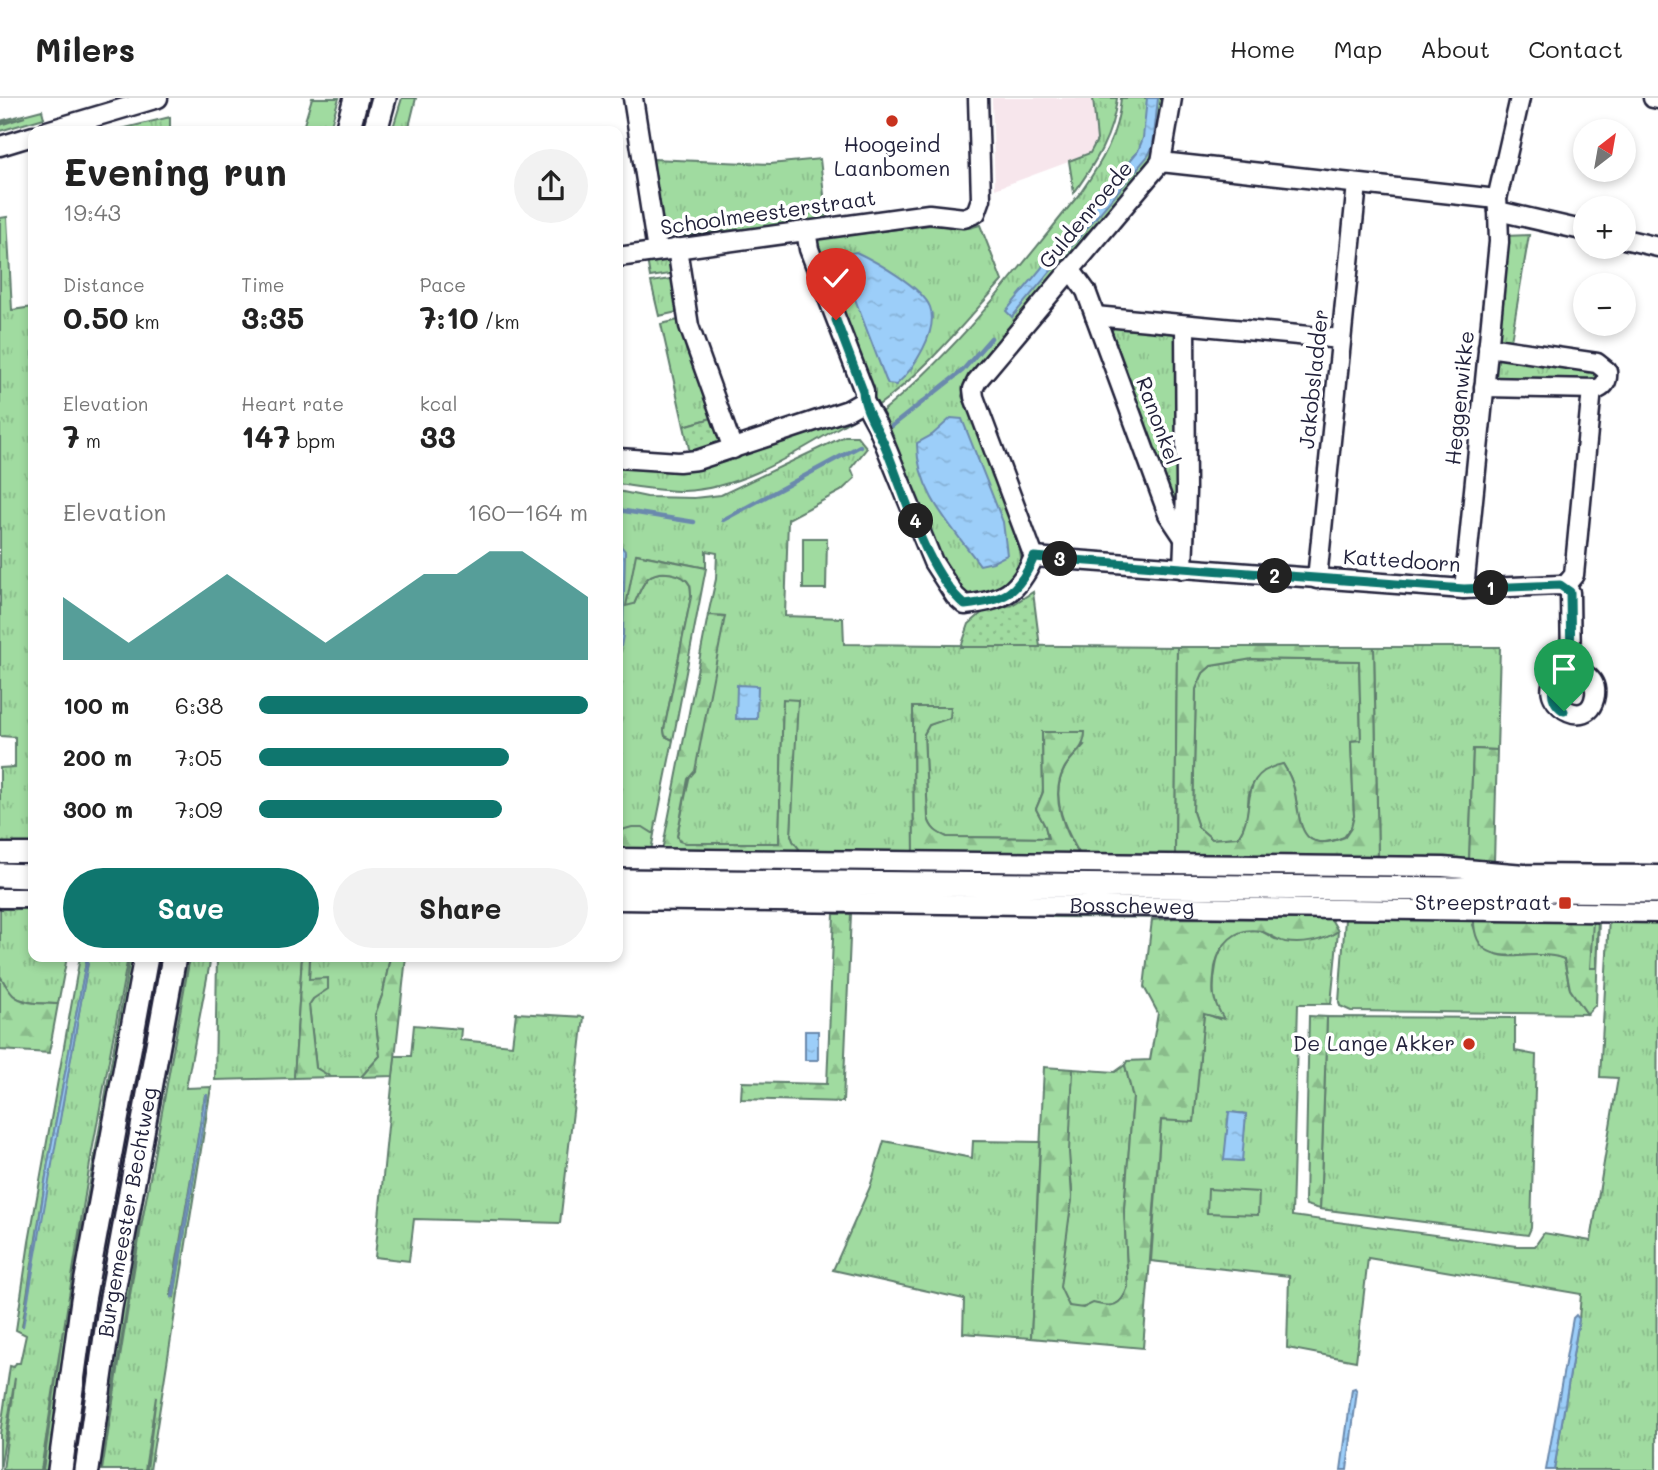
<!DOCTYPE html>
<html lang="en">
<head>
<meta charset="utf-8">
<style>
	:root { --surface:#fff; --page:#f2f2f2; --text:#222; --muted:#767676; --line:#e0e0e0; --accent:#0f766e }
	body { margin:0; font-family:Mali,sans-serif; background:var(--page); color:var(--text); height:100vh; display:flex; flex-direction:column; font-size:26px; white-space:nowrap }
	* { box-sizing:border-box; margin:0 }
	p { font-size:23px; color:var(--muted) }
	.icon { flex:none; width:38px; height:38px; fill:none; stroke:currentColor; stroke-width:2; stroke-linecap:round; stroke-linejoin:round }
	.map { position:relative; flex:1; overflow:hidden }
	.panel { position:absolute; left:28px; top:28px; width:595px; height:836px; display:flex; flex-direction:column; background:var(--surface); border-radius:14px; box-shadow:0 4px 10px #0003 }
	.panel>* { flex:none }
	.needle { width:46px; rotate:31deg }
	.fabs { position:absolute; left:1573px; top:21px; display:grid; gap:14px }
	.fabs a { display:grid; place-items:center; width:63px; height:63px; border-radius:50%; background:var(--surface); box-shadow:0 4px 10px #0003; font-size:35px }
	.pin { position:absolute; display:grid; place-items:center; width:60px; height:60px; color:#fff; margin:-72px -30px; border-radius:50% 50% 50% 0; rotate:-45deg; box-shadow:0 0 7px #0007 }
	.pin .icon { rotate:45deg }
	.km { position:absolute; width:35px; height:35px; margin:-18px; border-radius:50%; background:#222; color:#fff; font-size:19px; line-height:35px; text-align:center }
	.round { display:grid; place-items:center; flex:none; width:74px; height:74px; border-radius:37px; background:var(--page) }
	.headline { display:flex; align-items:center; justify-content:space-between; height:119px; padding:0 35px }
	h1 { font-size:38px; font-weight:800; line-height:52px }
	.metrics { display:grid; grid-template-columns:repeat(3,1fr); gap:10px; height:119px; padding:7px 35px }
	.metrics div { display:grid; align-content:center }
	.metrics b { font-size:30px; font-weight:800 }
	.metrics small { font-size:19px; font-weight:400 }
	.metrics p { font-size:19px }
	.chart { height:196px; padding:14px 35px }
	.chart p { display:flex; justify-content:space-between }
	.chart svg { width:100%; height:126px; margin-top:7px; fill:var(--accent); opacity:.7 }
	.button { display:flex; gap:14px; margin-top:auto; padding:14px 35px }
	.button a { flex:1; height:80px; border-radius:42px; background:var(--accent); color:#fff; font-size:28px; font-weight:800; line-height:80px; text-align:center }
	.button a+a { background:var(--page); color:var(--text) }
	ul { padding:0 35px; list-style:none; font-size:23px }
	li { display:grid; grid-template-columns:112px 84px 1fr; align-items:center; height:52px }
	li i { height:18px; border-radius:9px; background:var(--accent) }
	header { display:flex; align-items:center; gap:42px; box-sizing:border-box; height:98px; padding:0 35px; background:var(--surface); border-bottom:2px solid var(--line) }
	header strong { font-size:33px }
	nav { display:flex; gap:38px; margin-inline-start:auto; font-size:24px }
	.map>svg:first-child { display:block }
</style>
</head>
<body>
<header>
<strong>Milers</strong>
<nav><a>Home</a><a>Map</a><a>About</a><a>Contact</a></nav>
</header>
<div class="map">
<svg width="1658" height="1372" viewBox="0 0 1658 1372">
	<defs>
		<pattern id="grass-tufts" width="24" height="20" patternUnits="userSpaceOnUse" patternTransform="scale(1.75)"><rect width="24" height="20" fill="#a0dba0"/><path d="M3 7l-1-3M5 7V3M7 7l1-3M15 17l-1-3M17 17v-4M19 17l1-3" fill="none" stroke="#8abc8b"/></pattern>
		<pattern id="forest-firs" width="22" height="20" patternUnits="userSpaceOnUse" patternTransform="scale(1.75)"><rect width="22" height="20" fill="#a0dba0"/><path d="M5 1l3.5 6h-7zM16 11l3.5 6h-7z" fill="#8abc8b"/></pattern>
		<pattern id="park-dots" width="8" height="8" patternUnits="userSpaceOnUse" patternTransform="scale(1.75)"><rect width="8" height="8" fill="#a0dba0"/><path d="M2 2h.1M6 6h.1" fill="none" stroke="#8abc8b" stroke-width="1.8" stroke-linecap="round"/></pattern>
		<pattern id="water-ripples" width="26" height="14" patternUnits="userSpaceOnUse" patternTransform="scale(1.75)"><rect width="26" height="14" fill="#9ccef9"/><path d="M2 4q2-2 4 0t4 0M15 11q2-2 4 0t4 0" fill="none" stroke="#86b1d6"/></pattern>
	</defs>
	<rect width="100%" height="100%" fill="#fff"/>
	<filter id="ink" filterUnits="userSpaceOnUse"><feTurbulence type="fractalNoise" baseFrequency=".0143" numOctaves="2"/><feDisplacementMap in="SourceGraphic" scale="14" xChannelSelector="R" yChannelSelector="G"/><feConvolveMatrix kernelMatrix="1 2 1 2 8 2 1 2 1" color-interpolation-filters="sRGB"/></filter>
	<g filter="url(#ink)">
		<path fill="#f7e6ec" d="M 992,0 L 1093,0 L 1097,42 L 1095,49 L 1090,56 L 995,91 Z"/>
		<path fill="url(#grass-tufts)" stroke="#617e6e" stroke-width="2" fill-rule="evenodd" d="M 312,0 L 339,0 L 329,33 L 302,33 Z
			M 402,0 L 416,0 L 408,33 L 392,33 Z
			M 1093,0 L 1117,0 C 1113,38 1095,65 1074,95 L 1069,63 L 1090,55 L 1097,42 Z
			M 1121,0 L 1165,0 L 1153,63 L 965,287 L 962,298 C 976,332 1026,440 1021,470 C 1018,486 999,493 984,496 C 959,501 956,489 944,470 L 879,316 C 957,254 1018,171 1081,94 C 1102,64 1118,37 1121,0 Z
			M 42,12 L 44,20 L 0,33 L 0,27 L 25,19 L 0,25 L 0,23 Z
			M 170,19 L 170,33 L 112,33 L 113,33 Z
			M 652,61 L 770,66 L 820,61 L 827,123 L 666,139 Z
			M 7,119 L 12,212 L 33,209 L 33,747 L 0,747 L 0,670 L 15,669 L 15,639 L 0,638 L 0,120 Z
			M 931,127 L 969,130 L 980,127 L 1002,183 C 962,227 925,274 876,309 L 816,144 L 817,141 Z
			M 1529,137 L 1511,243 L 1495,241 L 1505,138 Z
			M 667,158 L 674,163 L 676,175 L 650,179 L 647,161 Z
			M 677,180 L 682,213 L 659,218 L 651,184 Z
			M 683,221 L 690,249 L 686,251 L 712,320 L 684,328 L 661,226 Z
			M 1116,226 L 1171,232 L 1177,237 L 1179,398 L 1175,400 L 1170,400 L 1108,239 Z
			M 1496,257 L 1601,273 L 1601,284 L 1495,283 Z
			M 853,315 L 857,319 C 803,349 747,391 683,393 C 661,393 639,389 618,386 L 618,364 L 691,368 Z
			M 845,338 L 857,338 L 867,350 L 851,370 L 855,380 L 841,393 L 788,421 L 785,518 L 843,520 L 844,546 L 1177,549 L 1175,759 L 1081,758 C 1066,734 1048,696 1066,668 C 1070,661 1078,654 1084,647 L 1042,634 L 1043,694 L 1036,711 L 1045,728 L 1048,740 L 947,739 C 937,735 931,731 928,720 L 924,636 L 929,627 L 942,622 L 951,609 L 913,609 L 914,757 L 803,756 L 793,743 L 791,737 L 797,602 L 783,602 L 779,746 L 685,745 L 679,743 L 677,737 L 724,518 L 708,517 L 716,481 L 717,455 L 706,453 L 706,470 L 637,456 L 634,506 C 638,498 641,487 648,480 C 658,471 684,474 690,487 C 691,489 691,496 691,499 L 664,632 L 665,638 L 673,642 L 654,736 C 641,728 633,729 618,733 L 618,393 L 647,399 L 694,400 L 721,397 Z
			M 1374,549 L 1500,549 L 1497,652 L 1473,651 L 1469,764 L 1378,762 Z
			M 1252,561 L 1359,563 L 1361,642 L 1351,643 L 1354,718 L 1351,730 L 1344,739 C 1297,758 1301,722 1294,691 C 1292,681 1288,674 1283,666 C 1227,690 1262,706 1238,739 L 1212,741 L 1198,729 L 1193,714 L 1196,591 L 1203,575 L 1211,568 Z
			M 677,768 L 1099,772 L 1098,778 L 678,773 Z
			M 1119,772 L 1408,772 L 1658,784 L 1120,778 Z
			M 0,811 L 33,811 L 33,859 L 67,859 L 58,906 L 34,905 L 19,901 L 11,896 L 0,878 Z
			M 1052,817 L 1598,823 L 1597,870 L 1590,870 L 1473,827 C 1492,881 1528,845 1564,861 L 1570,891 L 1587,916 L 1351,913 L 1340,908 L 1339,904 L 1345,821 L 1052,819 Z
			M 1658,819 L 1656,1372 L 1554,1372 L 1579,1221 L 1581,1196 L 1368,1160 L 1356,1263 L 1287,1250 L 1289,1178 L 1151,1163 L 1161,1022 L 1194,1023 L 1204,915 L 1219,921 C 1213,901 1212,888 1216,868 C 1219,845 1236,827 1261,833 C 1266,835 1270,839 1275,841 C 1293,846 1323,844 1338,833 L 1331,906 L 1298,906 L 1292,1118 L 1517,1148 L 1535,1148 L 1544,1135 L 1591,1143 L 1618,980 L 1600,979 L 1609,820 ZM 1229,1014 L 1246,1016 L 1241,1063 L 1225,1061 Z
			M 80,859 L 87,859 L 48,1065 L 22,1229 L 89,859 L 128,859 L 91,1059 L 64,1230 L 130,859 L 138,859 L 51,1372 L 43,1372 L 63,1232 L 41,1372 L 3,1372 L 15,1280 L 0,1372 L 0,1336 L 10,1268 L 14,1269 L 16,1265 L 20,1265 L 26,1237 L 16,1232 L 29,1144 Z
			M 154,859 L 165,859 L 78,1372 L 67,1372 L 98,1172 Z
			M 182,859 L 188,859 L 145,1091 L 101,1372 L 95,1372 L 111,1265 Z
			M 190,859 L 211,859 L 186,990 L 211,989 L 150,1372 L 147,1372 L 156,1299 L 145,1372 L 102,1372 L 140,1135 ZM 205,997 L 207,998 L 174,1199 L 171,1197 Z
			M 217,859 L 302,859 L 294,980 L 215,982 Z
			M 310,859 L 390,859 L 383,895 L 375,917 L 380,958 L 361,979 L 331,979 L 316,970 L 309,907 L 313,901 L 309,881 Z
			M 516,915 L 584,919 L 560,1125 L 414,1121 L 409,1163 L 375,1159 L 395,958 L 411,958 L 414,927 L 461,931 L 460,942 L 512,947 Z
			M 1327,919 L 1515,920 L 1515,953 L 1536,957 L 1531,1130 L 1528,1137 L 1320,1111 Z
			M 1125,967 L 1133,1000 L 1124,1112 L 1128,1189 C 1123,1203 1116,1211 1101,1207 C 1089,1204 1076,1217 1066,1205 C 1048,1182 1071,1127 1072,1100 C 1073,1086 1069,1071 1069,1057 C 1068,1028 1072,999 1073,971 L 1115,974 Z
			M 884,1043 L 972,1060 L 973,1043 L 1040,1044 L 1031,1240 L 963,1235 L 964,1201 L 833,1172 L 870,1089 Z"/>
		<path fill="url(#forest-firs)" stroke="#617e6e" stroke-width="2" fill-rule="evenodd" d="M 636,456 L 706,470 L 673,642 L 665,638 L 664,632 L 691,499 C 691,497 691,489 690,487 C 684,474 658,471 648,480 C 641,487 638,498 634,506 L 626,508 Z
			M 708,517 L 725,518 L 695,673 L 688,681 L 677,738 L 679,743 L 685,745 L 779,745 L 783,601 L 798,602 L 791,737 L 793,743 L 803,756 L 662,753 Z
			M 1177,549 L 1374,549 L 1378,762 L 1175,759 ZM 1252,561 L 1359,563 L 1361,642 L 1351,643 L 1354,718 L 1351,730 L 1345,739 C 1297,758 1301,722 1294,691 C 1292,682 1288,674 1283,666 C 1235,676 1258,712 1238,739 L 1212,741 L 1198,729 L 1193,714 L 1196,591 L 1203,575 L 1211,568 Z
			M 913,609 L 951,609 L 950,620 L 929,627 L 924,636 L 928,720 C 931,731 937,735 947,739 L 1048,740 L 1045,728 L 1036,711 L 1043,694 L 1042,634 L 1085,634 C 1085,652 1072,656 1064,671 C 1049,700 1065,733 1080,758 L 914,757 Z
			M 1473,651 L 1497,652 L 1494,764 L 1469,764 Z
			M 632,729 L 643,729 L 654,736 L 651,753 L 618,753 L 618,733 Z
			M 834,816 L 851,816 L 843,1004 L 741,1001 L 742,984 L 827,986 Z
			M 1474,817 L 1599,821 L 1596,906 L 1587,916 L 1570,891 L 1564,861 C 1532,847 1471,880 1474,817 ZM 1593,823 L 1598,823 L 1596,870 L 1590,870 Z
			M 1177,820 L 1331,821 L 1338,833 C 1324,843 1302,847 1285,844 C 1276,842 1269,835 1260,833 C 1235,828 1219,847 1215,869 C 1212,893 1211,900 1224,921 L 1204,916 L 1194,1024 L 1161,1022 L 1143,1250 L 1031,1240 L 1044,969 L 1073,971 L 1069,1054 L 1072,1099 L 1060,1189 L 1069,1208 L 1083,1210 L 1093,1205 C 1112,1210 1121,1209 1128,1189 L 1124,1112 L 1133,1000 L 1125,967 L 1127,963 L 1150,962 L 1158,915 L 1144,889 L 1152,822 Z
			M 302,859 L 310,859 L 309,881 L 328,880 L 328,891 L 313,901 L 309,907 L 316,970 L 331,979 L 294,980 Z
			M 390,859 L 406,859 L 393,978 L 361,979 L 380,958 L 375,917 L 383,895 Z
			M 0,878 C 4,884 8,892 13,897 C 24,907 44,905 58,906 L 49,955 L 0,952 Z
			M 1309,918 L 1327,919 L 1320,1111 L 1306,1107 L 1305,1103 Z"/>
		<path fill="url(#park-dots)" stroke="#617e6e" stroke-width="2" d="M 712,320 L 717,335 L 723,333 L 723,345 L 690,355 L 684,328 Z
			M 1033,494 L 1040,549 L 961,549 L 969,526 L 984,513 L 1012,507 Z"/>
		<path fill="#a0dba0" stroke="#617e6e" stroke-width="2" d="M 803,440 L 827,440 L 826,491 L 803,491 Z
			M 1208,1091 L 1259,1094 L 1258,1117 L 1207,1115 Z"/>
		<path fill="url(#water-ripples)" stroke="#6b89ad" stroke-width="2" d="M 1147,0 L 1158,0 L 1153,48 L 1148,58 L 1012,219 L 1006,213 L 1138,53 L 1143,40 Z
			M 856,154 C 875,163 922,189 930,209 C 939,233 913,272 896,287 L 888,286 L 886,282 L 842,167 L 845,156 Z
			M 951,320 L 962,321 L 1003,424 L 1007,457 L 993,464 L 980,467 C 953,430 916,393 917,345 L 932,337 Z
			M 621,448 L 625,453 L 623,537 L 618,567 L 618,450 Z
			M 737,587 L 758,588 L 757,621 L 736,621 Z
			M 87,859 L 89,859 L 23,1229 L 48,1065 Z
			M 805,933 L 818,933 L 818,962 L 805,962 Z
			M 205,997 L 207,997 L 206,1007 L 174,1198 L 172,1199 Z
			M 1229,1014 L 1246,1016 L 1242,1063 L 1224,1062 Z
			M 1576,1217 L 1579,1221 L 1554,1372 L 1546,1372 L 1573,1220 Z
			M 1355,1290 L 1357,1293 L 1347,1372 L 1341,1372 L 1352,1291 Z"/>
		<g fill="none" stroke-linecap="round" stroke-linejoin="round">
			<path stroke="#6b89ad" stroke-width="4.5" d="M 892,328 L 962,273 L 991,240
				M 618,412 L 694,424
				M 723,422 L 860,348"/>
			<defs>
				<g id="minor">
					<path d="M 633,0 L 657,153"/>
					<path d="M 1520,0 L 1497,101 L 1498,113 L 1586,133"/>
					<path d="M 1653,0 L 1658,1"/>
					<path d="M 47,33 L 158,0"/>
					<path d="M 0,48 L 33,38"/>
					<path d="M 1161,64 L 1172,0"/>
					<path d="M 806,132 L 809,151 L 864,293 L 864,303 L 877,327 L 933,464 L 955,498 L 965,507 C 1005,502 1018,495 1034,459"/>
					<path d="M 1624,141 L 1658,149"/>
					<path d="M 677,150 L 689,228 L 733,351"/>
					<path d="M 618,159 L 929,116 L 964,120 L 976,115 L 981,101 L 978,0"/>
					<path d="M 1070,171 L 1086,193 L 1168,416 L 1184,440"/>
					<path d="M 1095,218 L 1341,241"/>
					<path d="M 1484,289 L 1598,291 C 1606,287 1608,282 1607,273 L 1597,265 L 1488,249"/>
					<path d="M 618,360 L 679,364 L 697,362 L 848,312 L 864,303"/>
					<path d="M 1034,459 L 974,299 L 973,291 L 977,283 L 1161,64 L 1497,101"/>
					<path d="M 1034,459 L 1464,491 L 1560,487 L 1565,488 L 1574,477 L 1592,291"/>
					<path d="M 1183,471 L 1186,394 L 1185,227"/>
					<path d="M 1317,481 L 1357,86"/>
					<path d="M 1565,488 L 1570,494 L 1571,572 C 1518,588 1588,644 1595,597 C 1597,582 1584,573 1571,572"/>
					<path d="M 1464,491 L 1499,144 L 1498,113"/>
					<path d="M 0,755 L 33,755"/>
					<path d="M 618,760 L 1443,769 L 1524,776 L 1658,777"/>
					<path d="M 0,800 L 33,800"/>
					<path id="s1" d="M 618,802 L 1658,815"/>
				</g>
				<g id="major">
					<path d="M 347,33 L 356,0"/>
					<path d="M 375,33 L 384,0"/>
					<path d="M 0,777 L 33,778"/>
					<path d="M 618,783 L 1658,793"/>
					<path d="M 60,1372 L 83,1202 L 146,859"/>
					<path id="s2" d="M 87,1372 L 110,1210 L 174,859"/>
				</g>
			</defs>
			<use href="#minor" stroke="#22223b" stroke-width="23"/>
			<use href="#major" stroke="#22223b" stroke-width="28"/>
			<use href="#minor" stroke="#fff" stroke-width="18"/>
			<use href="#major" stroke="#fff" stroke-width="23"/>
		</g>
	</g>
	<g fill="none" stroke-linecap="round" stroke-linejoin="round" filter="url(#ink)">
		<defs>
			<path id="route" d="M 836,222 L 863,293 C 864,312 878,331 885,348 C 905,396 926,474 965,507 C 1005,502 1018,496 1034,459 L 1464,491 L 1560,487 L 1570,494 L 1571,572 C 1551,578 1545,601 1564,613"/>
		</defs>
		<use href="#route" stroke="#fff" stroke-width="14"/>
		<use href="#route" stroke="#0f766e" stroke-width="9"/>
	</g>
	<g fill="#c8321e" stroke="#fff" stroke-width="2.5">
		<circle cx="892" cy="23" r="7"/>
		<rect x="1558" y="798" width="14" height="14" rx="3.5"/>
		<circle cx="1469" cy="946" r="7"/>
	</g>
	<g text-anchor="middle" stroke-width="7" stroke-linejoin="round" paint-order="stroke">
		<g font-size="21" fill="#22223b" stroke="#fff" text-anchor="end">
			<text x="892" y="54" text-anchor="middle">Hoogeind<tspan x="892" dy="24">Laanbomen</tspan></text>
			<text x="1551" y="812">Streepstraat</text>
			<text x="1455" y="953">De Lange Akker</text>
		</g>
		<g font-size="21" fill="#22223b" stroke="#fff">
			<text transform="translate(768 115) rotate(-8)" y="7">Schoolmeesterstraat</text>
			<text transform="translate(1086 117) rotate(-50)" y="7">Guldenroede</text>
			<text transform="translate(1314 281) rotate(-84)" y="7">Jakobsladder</text>
			<text transform="translate(1460 300) rotate(-84)" y="7">Heggenwikke</text>
			<text transform="translate(1158 323) rotate(70)" y="7">Ranonkel</text>
			<text transform="translate(1402 463) rotate(4)" y="7">Kattedoorn</text>
			<text dy="7" stroke="none"><textPath href="#s1" startOffset="514">Bosscheweg</textPath></text>
			<text dy="7" stroke="none"><textPath href="#s2" startOffset="261">Burgemeester Bechtweg</textPath></text>
		</g>
	</g>
</svg>
<div class="fabs">
<a><svg class="needle" viewBox="-14 -14 28 28"><path d="M0-13l5 13h-10z" fill="#e53935"/><path d="M0 13l5-13h-10z" fill="#767676"/></svg></a>
<a>+</a>
<a>−</a>
</div>
<div class="pin" style="left:1564px;top:613px;background:#1e9e55"><svg class="icon" aria-label="arrive" viewBox="0 0 24 24"><path d="M6 21V4h12l-3 4 3 4H6"/></svg></div>
<div class="pin" style="left:836px;top:222px;background:#d93025"><svg class="icon" aria-label="check" viewBox="0 0 24 24"><path d="M5 12l5 5 9-10"/></svg></div>
<b class="km" style="left:1491px;top:490px">1</b>
<b class="km" style="left:1275px;top:478px">2</b>
<b class="km" style="left:1060px;top:461px">3</b>
<b class="km" style="left:916px;top:423px">4</b>
<section class="panel">
<div class="headline"><div><h1>Evening run</h1><p>19:43</p></div><a class="round"><svg class="icon" aria-label="share" viewBox="0 0 24 24"><path d="M12 15V3M7 8l5-5 5 5M5 13v7h14v-7"/></svg></a></div>
<div class="metrics">
<div><p>Distance</p><b>0.50<small> km</small></b></div>
<div><p>Time</p><b>3:35</b></div>
<div><p>Pace</p><b>7:10<small> /km</small></b></div>
</div>
<div class="metrics">
<div><p>Elevation</p><b>7<small> m</small></b></div>
<div><p>Heart rate</p><b>147<small> bpm</small></b></div>
<div><p>kcal</p><b>33</b></div>
</div>
<div class="chart"><p><span>Elevation</span>160–164 m</p>
<svg viewBox="0 0 160 44" preserveAspectRatio="none"><path d="M0 44V22L10 30L20 38L30 30L40 22L50 14L60 22L70 30L80 38L90 30L100 22L110 14L120 14L130 6L140 6L150 14L160 22V44z"/></svg>
</div>
<ul>
<li><b>100 m</b>6:38<i style="width:100%"></i></li>
<li><b>200 m</b>7:05<i style="width:76%"></i></li>
<li><b>300 m</b>7:09<i style="width:74%"></i></li>
</ul>
<div class="button"><a>Save</a><a>Share</a></div>
</section>
</div>
</body>
</html>
